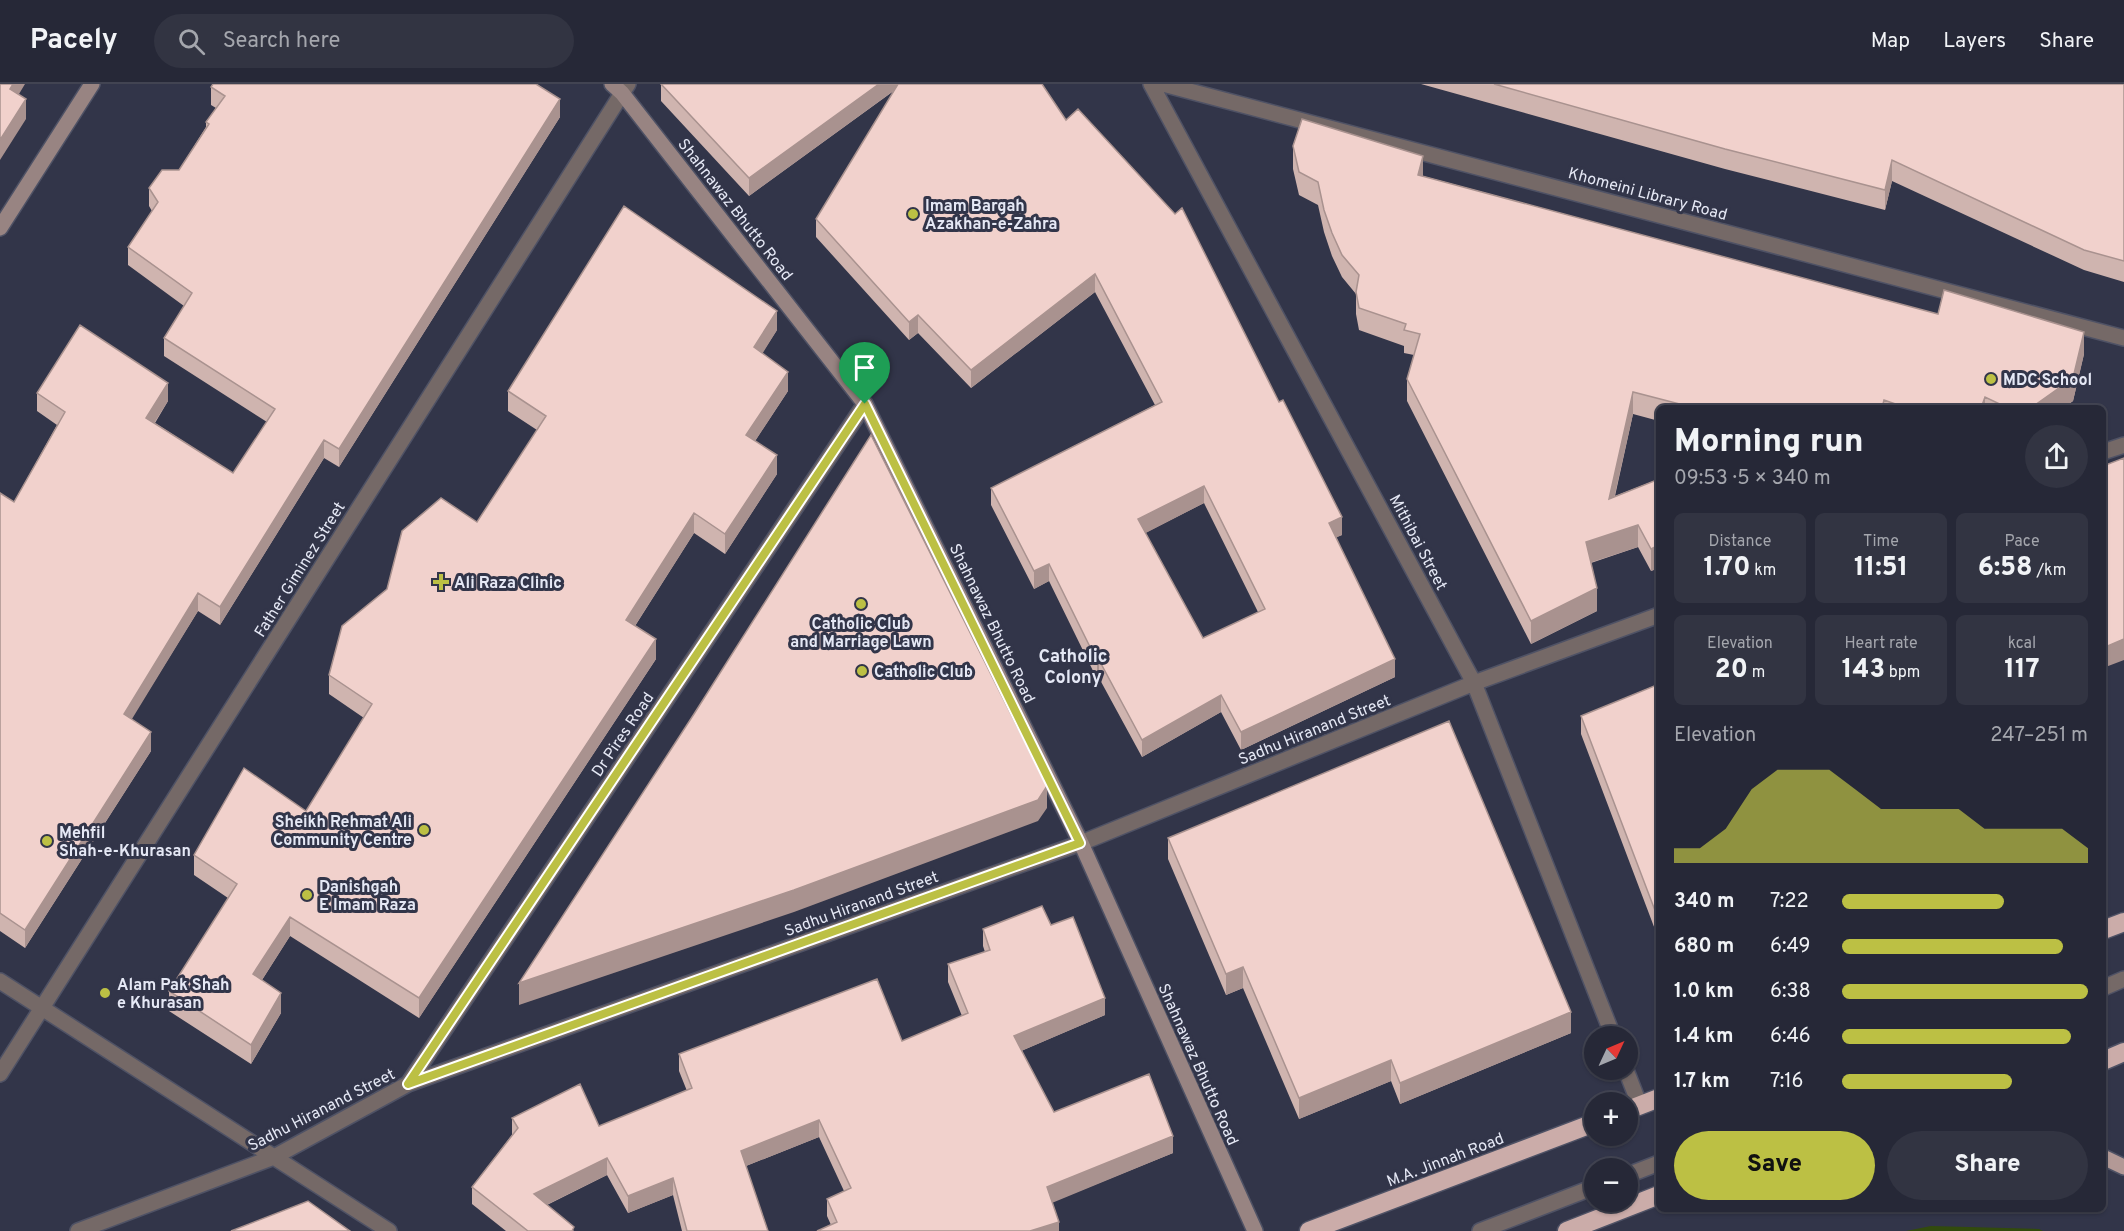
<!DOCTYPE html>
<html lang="en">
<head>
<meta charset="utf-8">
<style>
	:root { --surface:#262837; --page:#323442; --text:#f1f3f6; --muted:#a4a6ad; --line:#424452; --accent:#bcc044 }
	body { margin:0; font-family:Overpass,sans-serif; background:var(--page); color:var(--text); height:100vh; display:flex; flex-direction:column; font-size:22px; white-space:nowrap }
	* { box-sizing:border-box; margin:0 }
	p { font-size:20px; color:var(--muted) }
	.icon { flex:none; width:33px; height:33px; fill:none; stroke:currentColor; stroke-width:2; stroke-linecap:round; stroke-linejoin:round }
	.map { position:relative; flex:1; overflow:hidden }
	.panel { position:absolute; left:1656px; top:321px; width:450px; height:807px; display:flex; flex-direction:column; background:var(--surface); border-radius:9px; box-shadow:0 2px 4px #0004,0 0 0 2px var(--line) }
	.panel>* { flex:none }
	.needle { width:39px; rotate:46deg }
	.controls { position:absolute; left:1584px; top:942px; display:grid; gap:12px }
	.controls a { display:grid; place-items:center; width:54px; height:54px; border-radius:50%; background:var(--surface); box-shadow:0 2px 4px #0004,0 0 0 2px var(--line); font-size:30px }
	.pin { position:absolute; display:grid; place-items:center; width:51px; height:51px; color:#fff; margin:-62px -26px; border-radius:50% 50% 50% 0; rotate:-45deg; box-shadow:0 0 6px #0007 }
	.pin .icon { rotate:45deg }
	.round { display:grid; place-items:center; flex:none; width:63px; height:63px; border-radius:32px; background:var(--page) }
	.headline { display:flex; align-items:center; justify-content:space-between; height:102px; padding:0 18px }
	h1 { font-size:33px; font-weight:800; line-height:45px }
	.figures { display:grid; grid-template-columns:repeat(3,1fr); gap:9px; height:102px; padding:6px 18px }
	.figures div { display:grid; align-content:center; border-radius:9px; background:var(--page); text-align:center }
	.figures b { font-size:26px; font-weight:800 }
	.figures small { font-size:16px; font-weight:400 }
	.figures p { font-size:16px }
	.chart { height:168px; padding:12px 18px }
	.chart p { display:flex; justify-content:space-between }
	.chart svg { width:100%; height:108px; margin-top:6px; fill:var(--accent); opacity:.7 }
	.button { display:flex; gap:12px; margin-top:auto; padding:12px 18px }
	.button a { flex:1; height:69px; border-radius:36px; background:var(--accent); color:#111; font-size:24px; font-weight:800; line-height:69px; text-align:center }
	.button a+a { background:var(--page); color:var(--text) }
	ul { padding:0 18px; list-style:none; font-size:20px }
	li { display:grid; grid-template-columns:96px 72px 1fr; align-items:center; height:45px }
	li i { height:15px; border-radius:8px; background:var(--accent) }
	header { display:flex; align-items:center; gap:36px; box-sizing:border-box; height:84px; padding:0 30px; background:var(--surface); border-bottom:2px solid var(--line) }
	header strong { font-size:28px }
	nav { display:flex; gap:33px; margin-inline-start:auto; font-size:21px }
	.search { width:420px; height:54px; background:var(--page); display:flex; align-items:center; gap:15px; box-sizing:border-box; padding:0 21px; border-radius:33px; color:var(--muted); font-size:22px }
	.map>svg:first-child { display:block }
</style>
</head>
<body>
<header>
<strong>Pacely</strong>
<div class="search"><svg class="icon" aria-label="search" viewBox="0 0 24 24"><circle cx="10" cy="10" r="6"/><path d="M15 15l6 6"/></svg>Search here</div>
<nav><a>Map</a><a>Layers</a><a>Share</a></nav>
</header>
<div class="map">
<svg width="2124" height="1147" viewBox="0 0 2124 1147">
	<rect width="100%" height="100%" fill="#323549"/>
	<path fill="#324b0d" d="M 1931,1142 L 2039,1145 L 2043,1147 L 1906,1147 Z"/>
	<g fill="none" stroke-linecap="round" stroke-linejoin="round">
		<defs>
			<path id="lane" d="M 2103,904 L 2124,895
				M 1628,1091 L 1659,1079
				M 1480,1147 L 1594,1103"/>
			<path id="street" d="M 1151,0 L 1474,599 L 1613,952
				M 1163,0 L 2124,254
				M 2103,368 L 2124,361
				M 0,897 L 389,1147
				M 1626,986 L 1640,1022
				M 0,990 L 628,0
				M 408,1000 L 865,320
				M 78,1147 L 274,1073 L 408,1000 L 1081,759 L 1474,599 L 1659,531"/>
			<path id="secondary" d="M 612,0 L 622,9 L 865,320 L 1081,759 L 1255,1147
				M 0,144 L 92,0"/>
			<path id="primary" d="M 2103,1073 L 2124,1083"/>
			<path id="highway" d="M 2103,846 L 2124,838
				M 2103,977 L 2124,968
				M 1628,1026 L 1659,1014
				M 1309,1147 L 1594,1039
				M 1567,1147 L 1659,1111"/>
		</defs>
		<use href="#lane" stroke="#4f5265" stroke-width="18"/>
		<use href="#street" stroke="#4f5265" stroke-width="18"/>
		<use href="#secondary" stroke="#4f5265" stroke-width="18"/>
		<use href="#primary" stroke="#4f5265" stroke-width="18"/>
		<use href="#highway" stroke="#4f5265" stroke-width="21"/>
		<use href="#lane" stroke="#756967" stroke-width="15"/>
		<use href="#street" stroke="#756967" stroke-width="15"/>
		<use href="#secondary" stroke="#988482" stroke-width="15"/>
		<use href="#primary" stroke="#b39996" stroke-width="15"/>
		<use href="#highway" stroke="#cbaca9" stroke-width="18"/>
	</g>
	<path fill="#cfb4af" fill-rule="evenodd" d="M 661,0 L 1042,0 L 1342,451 L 1336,453 L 1395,593 L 1241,666 L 1221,628 L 1142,673 L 1099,594 L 1097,595 L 1049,497 L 1034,505 L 991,421 L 991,404 L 1155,321 L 1095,208 L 971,304 L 918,249 L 909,256 L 816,153 L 816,135 L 895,6 L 749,112 L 661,17 ZM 1204,419 L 1258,528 L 1203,554 L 1145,449 Z
		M 1421,0 L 2124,0 L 2124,198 L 2084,186 L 1892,97 L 1885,126 L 1725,85 Z
		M 211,3 L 560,33 L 339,383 L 324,374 L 220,541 L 198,527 L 131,635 L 151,667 L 25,864 L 0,847 L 0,409 L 14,418 L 57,341 L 37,327 L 37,309 L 168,317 L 155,339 L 233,389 L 267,338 L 164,272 L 164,254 L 184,222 L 128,181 L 128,163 L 152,127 L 149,122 L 149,104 L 179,86 L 206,43 L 206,38 L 216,24 L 211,21 Z
		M 1293,62 L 1423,92 L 2084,270 L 2073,317 L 2063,324 L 1659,324 L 1659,337 L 1633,330 L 1615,412 L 1659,395 L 1659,484 L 1651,487 L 1638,463 L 1591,479 L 1597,527 L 1531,560 L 1407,317 L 1407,295 L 1414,271 L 1404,269 L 1404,262 L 1359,246 L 1356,230 L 1356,210 L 1342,193 L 1332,172 L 1324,148 L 1318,121 L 1299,111 L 1293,85 Z
		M 777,246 L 762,269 L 788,307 L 755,357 L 777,390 L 725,470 L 694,449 L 635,542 L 656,575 L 419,934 L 290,852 L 262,896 L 281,929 L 251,980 L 169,927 L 169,907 L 228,814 L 194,791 L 194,771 L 306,727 L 364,634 L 329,610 L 329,591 L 477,438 L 537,346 L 508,327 L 508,307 Z
		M 1659,600 L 1659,856 L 1581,650 L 1581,632 Z
		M 1168,754 L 1571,949 L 1400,1020 L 1391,997 L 1299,1035 L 1243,904 L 1226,911 L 1168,775 Z
		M 1051,841 L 1105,931 L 1021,967 L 1054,1028 L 1173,1069 L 1052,1118 L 1059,1147 L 831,1141 L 827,1132 L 827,1115 L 844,1107 L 819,1053 L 746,1082 L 768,1147 L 682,1147 L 673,1111 L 628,1129 L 607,1091 L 547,1121 L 574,1147 L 506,1147 L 472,1120 L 472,1103 L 512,1051 L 512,1034 L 599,1042 L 687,1007 L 679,987 L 679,970 L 902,957 L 962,932 L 948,898 L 948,880 L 985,868 L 983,862 L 983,845 Z"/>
	<path fill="#a9928f" d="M 13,0 L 25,0 L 10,25 L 10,5 Z
		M 879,0 L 903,0 L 749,112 L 749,94 Z
		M 26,15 L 26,35 L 0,76 L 0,56 Z
		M 560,15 L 560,33 L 339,383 L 339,365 Z
		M 1423,72 L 1423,94 L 1418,91 Z
		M 1892,76 L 1892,97 L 1885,126 L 1885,106 Z
		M 1095,190 L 1095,208 L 971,304 L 971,286 Z
		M 777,227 L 777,246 L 754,283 L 754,263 Z
		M 918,231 L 918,249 L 909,256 L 909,238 Z
		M 2084,248 L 2084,270 L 2073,317 L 2063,324 L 2031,324 Z
		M 788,288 L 788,307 L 746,371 L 746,351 Z
		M 168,299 L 168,317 L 146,352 L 146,334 Z
		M 1633,308 L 1633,330 L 1609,437 L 1609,415 Z
		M 1985,313 L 1985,324 L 1981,324 Z
		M 324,356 L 324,374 L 220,541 L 220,523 Z
		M 777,371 L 777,390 L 725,470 L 725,450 Z
		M 1204,402 L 1204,419 L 1138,453 L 1138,435 Z
		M 694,429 L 694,449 L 626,556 L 626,536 Z
		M 1342,433 L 1342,451 L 1329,457 L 1329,439 Z
		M 1638,441 L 1638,463 L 1586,480 L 1586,458 Z
		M 1659,461 L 1659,484 L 1651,487 L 1651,465 Z
		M 1049,480 L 1049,497 L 1034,505 L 1034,487 Z
		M 1597,504 L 1597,527 L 1531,560 L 1531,537 Z
		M 198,509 L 198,527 L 124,648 L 124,630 Z
		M 656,555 L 656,575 L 419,934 L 419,914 Z
		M 2124,555 L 2124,576 L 2103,584 L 2103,564 Z
		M 1395,575 L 1395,593 L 1241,666 L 1241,648 Z
		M 1099,576 L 1099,594 L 1097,595 L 1097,577 Z
		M 1221,611 L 1221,628 L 1142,673 L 1142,656 Z
		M 151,648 L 151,667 L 25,864 L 25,846 Z
		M 1047,702 L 1047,724 L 1038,737 L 794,828 L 519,921 L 519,899 Z
		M 290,833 L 290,852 L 253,910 L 253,890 Z
		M 1243,883 L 1243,904 L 1226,911 L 1226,890 Z
		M 281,909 L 281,929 L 251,980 L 251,961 Z
		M 1105,914 L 1105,931 L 1014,970 L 1014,952 Z
		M 1571,928 L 1571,949 L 1400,1020 L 1400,999 Z
		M 1391,976 L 1391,997 L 1299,1035 L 1299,1014 Z
		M 819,1036 L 819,1053 L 741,1084 L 741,1067 Z
		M 1173,1052 L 1173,1069 L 1047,1121 L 1047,1103 Z
		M 607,1074 L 607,1091 L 534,1127 L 534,1110 Z
		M 673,1094 L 673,1111 L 628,1129 L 628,1112 Z
		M 1059,1138 L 1059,1147 L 1030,1147 Z"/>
	<path fill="#f1d1cc" stroke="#a9928f" stroke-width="1.5" fill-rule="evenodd" d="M 0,0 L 13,0 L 10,5 L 26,15 L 0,56 Z
		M 213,0 L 536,0 L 560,15 L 339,365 L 324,356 L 220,523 L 198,509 L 124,630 L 151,648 L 25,846 L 0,829 L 0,409 L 14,418 L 65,328 L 37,309 L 80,241 L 168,299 L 146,334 L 233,389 L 275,325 L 164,254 L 192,209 L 128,163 L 158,118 L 149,104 L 162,86 L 179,86 L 209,40 L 206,38 L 225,12 L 211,3 Z
		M 661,0 L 879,0 L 749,94 Z
		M 898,0 L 1042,0 L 1066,36 L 1078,25 L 1175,130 L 1182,124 L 1279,318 L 1283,316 L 1342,433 L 1329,439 L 1395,575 L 1241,648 L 1221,611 L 1142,656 L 1099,576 L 1097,577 L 1049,480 L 1034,487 L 991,404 L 1162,318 L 1095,190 L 971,286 L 918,231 L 909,238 L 816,135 ZM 1204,402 L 1265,525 L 1203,554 L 1138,435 Z
		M 1494,0 L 2124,0 L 2124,177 L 2084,166 L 1892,76 L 1885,106 L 1725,65 Z
		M 1302,35 L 1423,72 L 1418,91 L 1938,230 L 1944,206 L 2084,248 L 2073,294 L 2031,324 L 2008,324 L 1985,313 L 1981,324 L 1907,324 L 1884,316 L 1882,324 L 1695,324 L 1633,308 L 1609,415 L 1659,395 L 1659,461 L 1651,465 L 1638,441 L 1586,458 L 1597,504 L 1531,537 L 1407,295 L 1420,250 L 1404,246 L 1406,240 L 1359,224 L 1356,208 L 1359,191 L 1342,171 L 1332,149 L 1324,126 L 1318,98 L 1299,88 L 1293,62 Z
		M 624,122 L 777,227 L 754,263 L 788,288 L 746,351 L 777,371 L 725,450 L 694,429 L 626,536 L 656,555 L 419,914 L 290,833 L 253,890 L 281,909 L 251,961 L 169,907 L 237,800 L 194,771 L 244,684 L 306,727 L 372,620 L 329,591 L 342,542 L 387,505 L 402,447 L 441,414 L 477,438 L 546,332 L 508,307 Z
		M 871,351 L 1047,702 L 1038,716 L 794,806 L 519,899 L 694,630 Z
		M 2124,374 L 2124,555 L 2103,564 L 2103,382 Z
		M 1659,600 L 1659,837 L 1581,632 Z
		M 1449,637 L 1571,928 L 1400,999 L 1391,976 L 1299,1014 L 1243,883 L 1226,890 L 1168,754 Z
		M 1042,822 L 1051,841 L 1073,833 L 1105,914 L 1014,952 L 1054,1028 L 1149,990 L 1173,1052 L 1047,1103 L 1059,1138 L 1030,1147 L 817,1147 L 837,1138 L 827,1115 L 851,1104 L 819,1036 L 741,1067 L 768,1147 L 687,1147 L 673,1094 L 628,1112 L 607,1074 L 534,1110 L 574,1143 L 572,1147 L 528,1147 L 472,1103 L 518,1044 L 512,1034 L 580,1000 L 599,1042 L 692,1004 L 679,970 L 877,895 L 902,957 L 968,929 L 948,880 L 990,866 L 983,845 Z
		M 308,1117 L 350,1147 L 231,1147 Z"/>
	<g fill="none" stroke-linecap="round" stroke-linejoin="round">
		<defs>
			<path id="route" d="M 865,320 L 1080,759 L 408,1000 Z"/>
		</defs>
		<use href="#route" stroke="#fff" stroke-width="12"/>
		<use href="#route" stroke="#bcc044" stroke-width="8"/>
	</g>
	<g fill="#bcc044" stroke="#323549" stroke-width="2">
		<circle cx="913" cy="130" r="6"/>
		<circle cx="1991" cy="295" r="6"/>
		<path d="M438 489h6v6h6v6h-6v6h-6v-6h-6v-6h6z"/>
		<circle cx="861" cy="520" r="6"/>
		<circle cx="862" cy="587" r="6"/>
		<circle cx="424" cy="746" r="6"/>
		<circle cx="47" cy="757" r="6"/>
		<circle cx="307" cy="811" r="6"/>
		<circle cx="105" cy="909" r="6"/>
	</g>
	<g text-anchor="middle" stroke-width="6" stroke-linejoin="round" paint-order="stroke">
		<g font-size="16" fill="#e5e8f5" stroke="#323549">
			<text transform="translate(1648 109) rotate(15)" y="6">Khomeini Library Road</text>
			<text transform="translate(736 125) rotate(52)" y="6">Shahnawaz Bhutto Road</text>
			<text transform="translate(1419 458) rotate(62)" y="6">Mithibai Street</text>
			<text transform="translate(299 485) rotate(-58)" y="6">Father Giminez Street</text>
			<text transform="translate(993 539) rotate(64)" y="6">Shahnawaz Bhutto Road</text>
			<text transform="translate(1314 645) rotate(-22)" y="6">Sadhu Hiranand Street</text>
			<text transform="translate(622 650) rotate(-56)" y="6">Dr Pires Road</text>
			<text transform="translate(861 819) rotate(-20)" y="6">Sadhu Hiranand Street</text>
			<text transform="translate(1199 980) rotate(66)" y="6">Shahnawaz Bhutto Road</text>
			<text transform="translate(321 1025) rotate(-27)" y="6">Sadhu Hiranand Street</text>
			<text transform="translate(1445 1075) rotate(-21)" y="6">M.A. Jinnah Road</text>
		</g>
		<g font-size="16" font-weight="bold" fill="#e5e8f5" stroke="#323549" text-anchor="start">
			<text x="925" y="127">Imam Bargah<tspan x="925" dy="18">Azakhan-e-Zahra</tspan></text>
			<text x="2003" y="301">MDC School</text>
			<text x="454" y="504">Ali Raza Clinic</text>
			<text x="861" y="545" text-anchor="middle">Catholic Club<tspan x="861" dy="18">and Marriage Lawn</tspan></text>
			<text x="874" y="593">Catholic Club</text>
			<text x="412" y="743" text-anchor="end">Sheikh Rehmat Ali<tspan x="412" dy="18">Community Centre</tspan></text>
			<text x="59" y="754">Mehfil<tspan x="59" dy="18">Shah-e-Khurasan</tspan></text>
			<text x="319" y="808">Danishgah<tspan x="319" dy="18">E Imam Raza</tspan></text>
			<text x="117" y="906">Alam Pak Shah<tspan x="117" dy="18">e Khurasan</tspan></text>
		</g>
		<g font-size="18" font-weight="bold" fill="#e5e8f5" stroke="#323549">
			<text x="1073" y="578">Catholic<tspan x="1073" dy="21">Colony</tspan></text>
		</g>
	</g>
</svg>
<div class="controls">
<a><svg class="needle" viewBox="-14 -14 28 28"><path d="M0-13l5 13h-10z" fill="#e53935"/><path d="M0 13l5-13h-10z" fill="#a4a6ad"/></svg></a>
<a>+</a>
<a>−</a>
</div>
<div class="pin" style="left:865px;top:320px;background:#1e9e55"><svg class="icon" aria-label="arrive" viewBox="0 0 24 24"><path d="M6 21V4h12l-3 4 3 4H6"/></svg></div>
<section class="panel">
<div class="headline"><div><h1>Morning run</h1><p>09:53 · 5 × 340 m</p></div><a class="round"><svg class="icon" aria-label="share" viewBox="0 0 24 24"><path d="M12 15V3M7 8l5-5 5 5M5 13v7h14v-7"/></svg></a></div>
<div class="figures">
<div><p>Distance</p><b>1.70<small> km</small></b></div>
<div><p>Time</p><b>11:51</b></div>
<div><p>Pace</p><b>6:58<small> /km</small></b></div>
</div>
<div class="figures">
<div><p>Elevation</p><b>20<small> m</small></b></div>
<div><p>Heart rate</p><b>143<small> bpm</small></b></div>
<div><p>kcal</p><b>117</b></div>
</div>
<div class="chart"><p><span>Elevation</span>247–251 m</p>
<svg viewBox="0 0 160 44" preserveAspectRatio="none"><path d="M0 44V38L10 38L20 30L30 14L40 6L50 6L60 6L70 14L80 22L90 22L100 22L110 22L120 30L130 30L140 30L150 30L160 38V44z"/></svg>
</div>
<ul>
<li><b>340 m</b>7:22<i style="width:66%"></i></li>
<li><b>680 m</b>6:49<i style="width:90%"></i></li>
<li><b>1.0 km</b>6:38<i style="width:100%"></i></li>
<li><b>1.4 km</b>6:46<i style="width:93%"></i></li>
<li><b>1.7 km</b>7:16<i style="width:69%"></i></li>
</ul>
<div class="button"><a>Save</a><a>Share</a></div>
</section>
</div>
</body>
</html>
